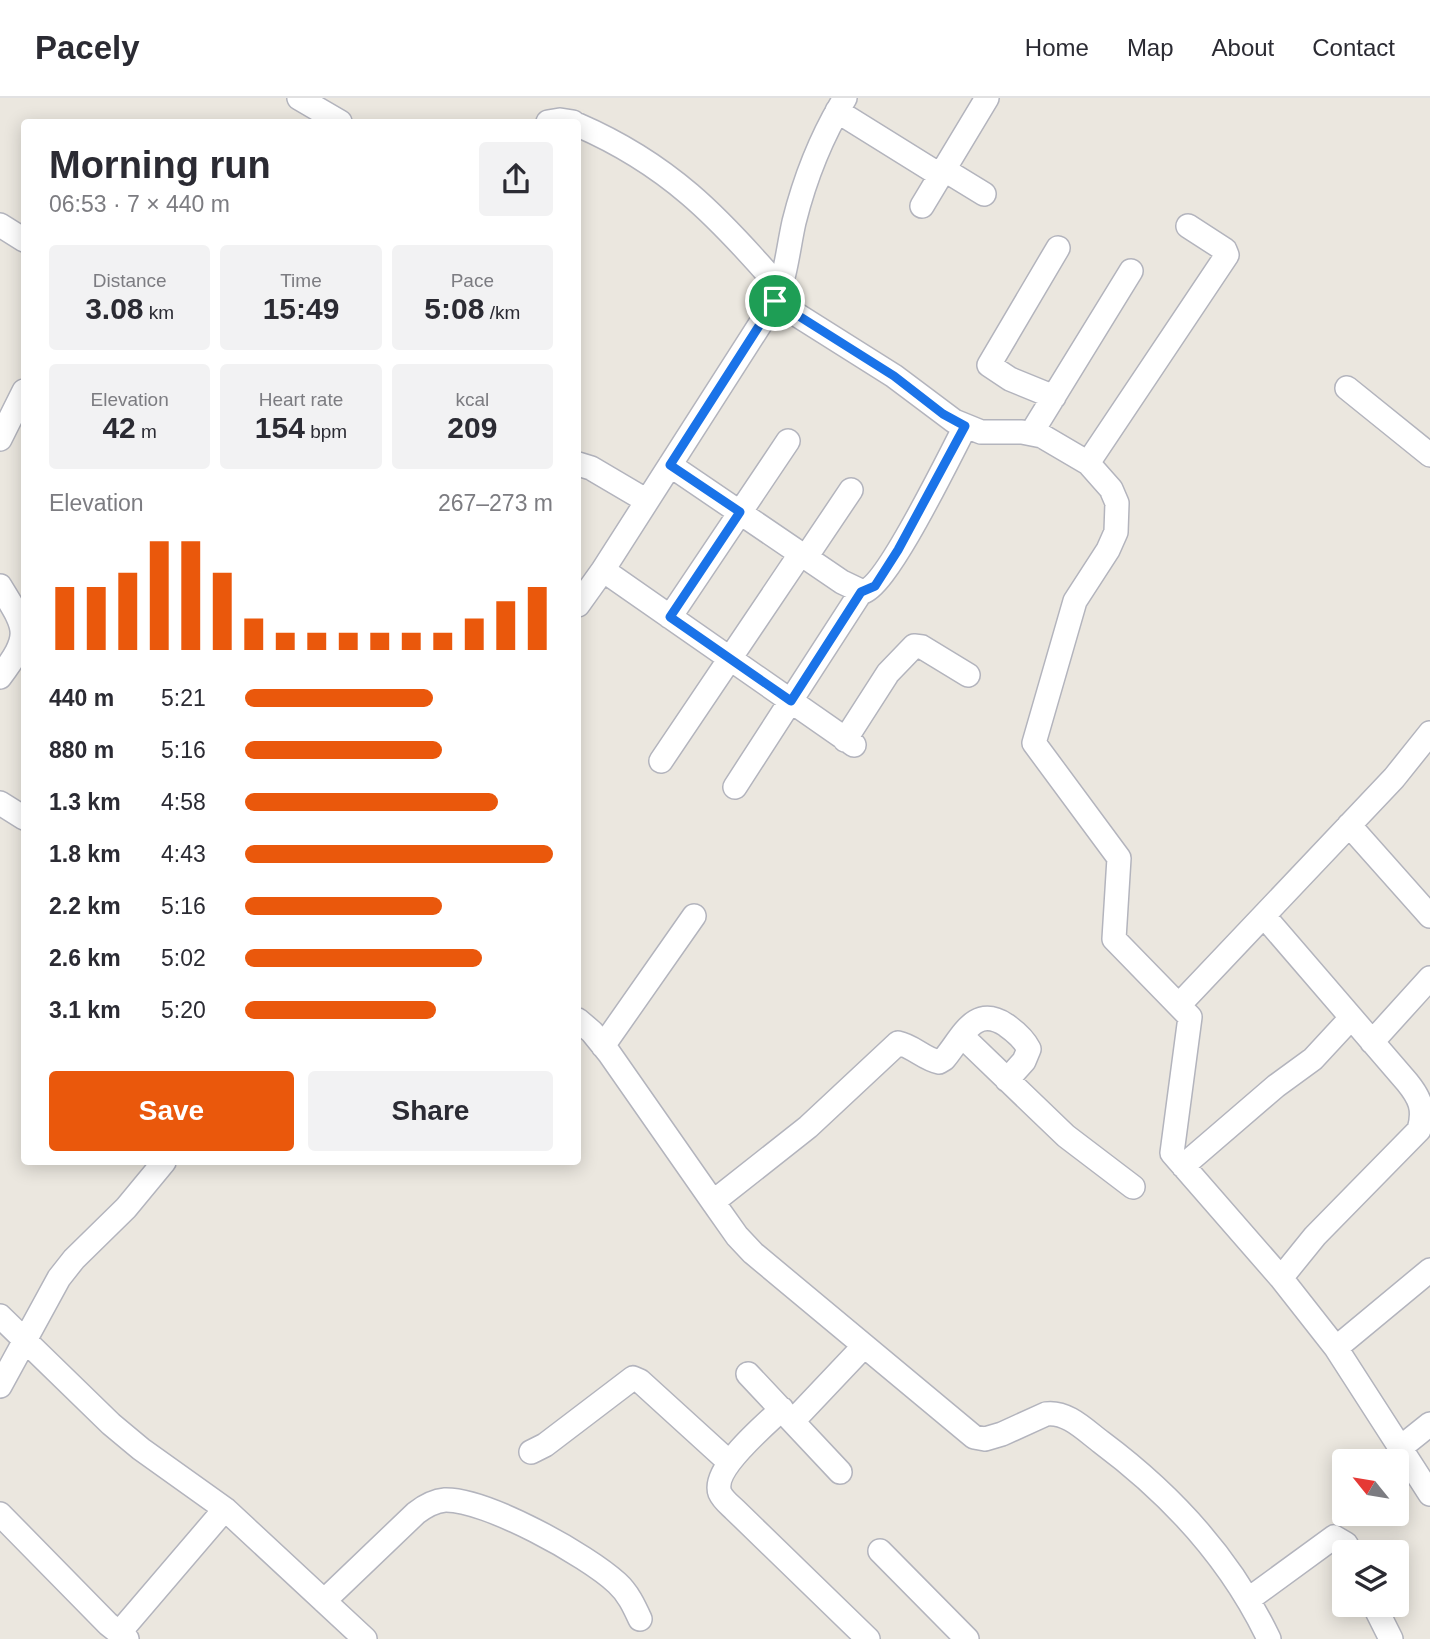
<!DOCTYPE html>
<html lang="en">
<head>
<meta charset="utf-8">
<style>
	:root { --surface:#fff; --page:#f2f2f3; --text:#2b2b33; --muted:#7c7c81; --line:#e1e1e2; --accent:#ea580c }
	body { margin:0; font-family:Helvetica,sans-serif; background:var(--page); color:var(--text); height:100vh; display:flex; flex-direction:column; font-size:26px; white-space:nowrap }
	* { box-sizing:border-box; margin:0 }
	p { font-size:23px; color:var(--muted) }
	.icon { flex:none; width:38px; height:38px; fill:none; stroke:currentColor; stroke-width:2; stroke-linecap:round; stroke-linejoin:round }
	.map { position:relative; flex:1; overflow:hidden }
	.panel { position:absolute; left:21px; top:21px; width:560px; height:1046px; display:flex; flex-direction:column; background:var(--surface); border-radius:7px; box-shadow:0 4px 18px #0003 }
	.panel>* { flex:none }
	.needle { width:46px; rotate:300deg }
	.fabs { position:absolute; left:1332px; top:1351px; display:grid; gap:14px }
	.fabs a { display:grid; place-items:center; width:77px; height:77px; border-radius:7px; background:var(--surface); box-shadow:0 4px 18px #0003; font-size:35px }
	.pin { position:absolute; display:grid; place-items:center; width:60px; height:60px; color:#fff; margin:-30px; border:4px solid #fff; border-radius:50%; box-shadow:0 2px 7px #0007 }
	.round { display:grid; place-items:center; flex:none; width:74px; height:74px; border-radius:7px; background:var(--page) }
	.summary { display:flex; align-items:center; justify-content:space-between; height:119px; padding:0 28px }
	h1 { font-size:38px; font-weight:700; line-height:52px }
	.stats { display:grid; grid-template-columns:repeat(3,1fr); gap:10px; height:119px; padding:7px 28px }
	.stats div { display:grid; align-content:center; border-radius:7px; background:var(--page); text-align:center }
	.stats b { font-size:30px; font-weight:700 }
	.stats small { font-size:19px; font-weight:400 }
	.stats p { font-size:19px }
	.chart { height:196px; padding:14px 28px }
	.chart p { display:flex; justify-content:space-between }
	.chart svg { width:100%; height:126px; margin-top:7px; stroke:var(--accent); stroke-width:6 }
	.action { display:flex; gap:14px; margin-top:auto; padding:14px 28px }
	.action a { flex:1; height:80px; border-radius:7px; background:var(--accent); color:#fff; font-size:28px; font-weight:700; line-height:80px; text-align:center }
	.action a+a { background:var(--page); color:var(--text) }
	ul { padding:0 28px; list-style:none; font-size:23px }
	li { display:grid; grid-template-columns:112px 84px 1fr; align-items:center; height:52px }
	li i { height:18px; border-radius:9px; background:var(--accent) }
	header { display:flex; align-items:center; gap:42px; box-sizing:border-box; height:98px; padding:0 35px; background:var(--surface); border-bottom:2px solid var(--line) }
	header strong { font-size:33px }
	nav { display:flex; gap:38px; margin-inline-start:auto; font-size:24px }
	.map>svg:first-child { display:block }
</style>
</head>
<body>
<header>
<strong>Pacely</strong>
<nav><a>Home</a><a>Map</a><a>About</a><a>Contact</a></nav>
</header>
<div class="map">
<svg width="1430" height="1541" viewBox="0 0 1430 1541">
	<rect width="100%" height="100%" fill="#ebe7df"/>
	<g fill="none" stroke-linecap="round" stroke-linejoin="round">
		<defs>
			<path id="minor" d="M 299,0 L 340,24
				M 837,13 L 935,74 L 948,74 L 984,96
				M 548,24 L 560,22 L 573,24
				M 578,27 C 668,66 718,118 781,191
				M 922,108 L 987,0
				M 0,127 L 24,142
				M 775,203 L 894,278 L 954,323 L 981,334 L 1022,334 L 1042,338 L 1088,365 L 1111,391 L 1117,405 L 1116,434 L 1108,452 L 1075,503 L 1034,645 L 1119,760 L 1114,841 L 1190,919 L 1172,1055 L 1281,1180
				M 1347,290 L 1430,357
				M 1054,299 L 1010,281 L 989,267 L 1058,150
				M 1032,334 L 1131,173
				M 0,341 L 24,293
				M 1088,365 L 1227,157 L 1225,152 L 1188,128
				M 578,366 L 591,370 L 647,403
				M 670,367 L 842,484 L 863,494 C 888,487 950,357 965,329
				M 806,459 L 851,392
				M 603,472 L 854,647
				M 0,488 C 27,532 32,536 0,579
				M 578,507 L 603,472 L 775,203 C 786,178 788,151 794,124 C 805,80 821,39 845,0
				M 670,519 L 788,343
				M 845,642 L 888,575 L 914,548 L 922,549 L 968,577
				M 661,663 L 801,455
				M 735,689 L 861,494
				M 0,705 L 24,720
				M 1349,727 L 1430,818
				M 1264,818 L 1407,984 C 1420,1000 1425,1011 1419,1032 L 1315,1138 L 1281,1180 L 1336,1250 L 1430,1396
				M 1179,907 L 1394,680 L 1430,635
				M 578,922 L 592,934 L 609,955 L 713,1104 L 737,1138 L 753,1155 L 974,1339 L 985,1341 L 1002,1336 L 1046,1316 C 1067,1313 1085,1332 1101,1344 C 1172,1397 1231,1461 1269,1541
				M 962,938 L 1066,1038 L 1133,1089
				M 1372,944 L 1430,880
				M 603,948 L 694,818
				M 1183,1068 L 1276,988 L 1313,961 L 1351,920
				M 713,1104 L 808,1029 L 898,945 C 913,948 924,961 939,964 L 944,961 C 962,940 974,906 1006,927 C 1016,934 1024,941 1029,951 L 1024,963 L 1007,982
				M 0,1218 L 111,1326 L 141,1351 L 225,1411 L 365,1541
				M 1336,1250 L 1430,1172
				M 748,1276 L 840,1374
				M 0,1288 L 59,1180 L 74,1161 L 126,1110 L 164,1064
				M 782,1311 C 766,1326 711,1372 720,1395 C 723,1402 730,1407 735,1412 L 868,1541
				M 793,1323 L 864,1248
				M 1400,1350 L 1430,1326
				M 531,1354 L 545,1347 L 633,1280 L 640,1283 L 729,1364
				M 0,1416 L 108,1526 L 127,1541
				M 880,1453 L 967,1541
				M 1249,1501 L 1334,1439 L 1346,1446 L 1350,1454
				M 324,1503 L 416,1415 C 425,1408 434,1403 445,1402 C 486,1401 587,1457 617,1485 C 628,1495 634,1508 640,1521
				M 1374,1507 L 1391,1541
				M 119,1535 L 225,1411"/>
		</defs>
		<use href="#minor" stroke="#b3b4bd" stroke-width="26"/>
		<use href="#minor" stroke="#fff" stroke-width="23"/>
	</g>
	<g fill="none" stroke-linecap="round" stroke-linejoin="round">
		<defs>
			<path id="route" d="M 775,203 L 894,278 L 943,316 L 965,328 L 898,452 L 875,488 L 861,494 L 791,603 L 670,519 L 740,414 L 670,367 Z"/>
		</defs>
		<use href="#route" stroke="#fff" stroke-width="14"/>
		<use href="#route" stroke="#1a73e8" stroke-width="9"/>
	</g>
</svg>
<div class="fabs">
<a><svg class="needle" viewBox="-14 -14 28 28"><path d="M0-13l5 13h-10z" fill="#e53935"/><path d="M0 13l5-13h-10z" fill="#7c7c81"/></svg></a>
<a><svg class="icon" aria-label="layers" viewBox="0 0 24 24"><path d="M12 4l9 5-9 5-9-5zM3 14l9 5 9-5"/></svg></a>
</div>
<div class="pin" style="left:775px;top:203px;background:#1e9e55"><svg class="icon" aria-label="arrive" viewBox="0 0 24 24"><path d="M6 21V4h12l-3 4 3 4H6"/></svg></div>
<section class="panel">
<div class="summary"><div><h1>Morning run</h1><p>06:53 · 7 × 440 m</p></div><a class="round"><svg class="icon" aria-label="share" viewBox="0 0 24 24"><path d="M12 15V3M7 8l5-5 5 5M5 13v7h14v-7"/></svg></a></div>
<div class="stats">
<div><p>Distance</p><b>3.08<small> km</small></b></div>
<div><p>Time</p><b>15:49</b></div>
<div><p>Pace</p><b>5:08<small> /km</small></b></div>
</div>
<div class="stats">
<div><p>Elevation</p><b>42<small> m</small></b></div>
<div><p>Heart rate</p><b>154<small> bpm</small></b></div>
<div><p>kcal</p><b>209</b></div>
</div>
<div class="chart"><p><span>Elevation</span>267–273 m</p>
<svg viewBox="0 0 160 44" preserveAspectRatio="none"><path d="M5 44V22M15 44V22M25 44V17M35 44V6M45 44V6M55 44V17M65 44V33M75 44V38M85 44V38M95 44V38M105 44V38M115 44V38M125 44V38M135 44V33M145 44V27M155 44V22"/></svg>
</div>
<ul>
<li><b>440 m</b>5:21<i style="width:61%"></i></li>
<li><b>880 m</b>5:16<i style="width:64%"></i></li>
<li><b>1.3 km</b>4:58<i style="width:82%"></i></li>
<li><b>1.8 km</b>4:43<i style="width:100%"></i></li>
<li><b>2.2 km</b>5:16<i style="width:64%"></i></li>
<li><b>2.6 km</b>5:02<i style="width:77%"></i></li>
<li><b>3.1 km</b>5:20<i style="width:62%"></i></li>
</ul>
<div class="action"><a>Save</a><a>Share</a></div>
</section>
</div>
</body>
</html>
